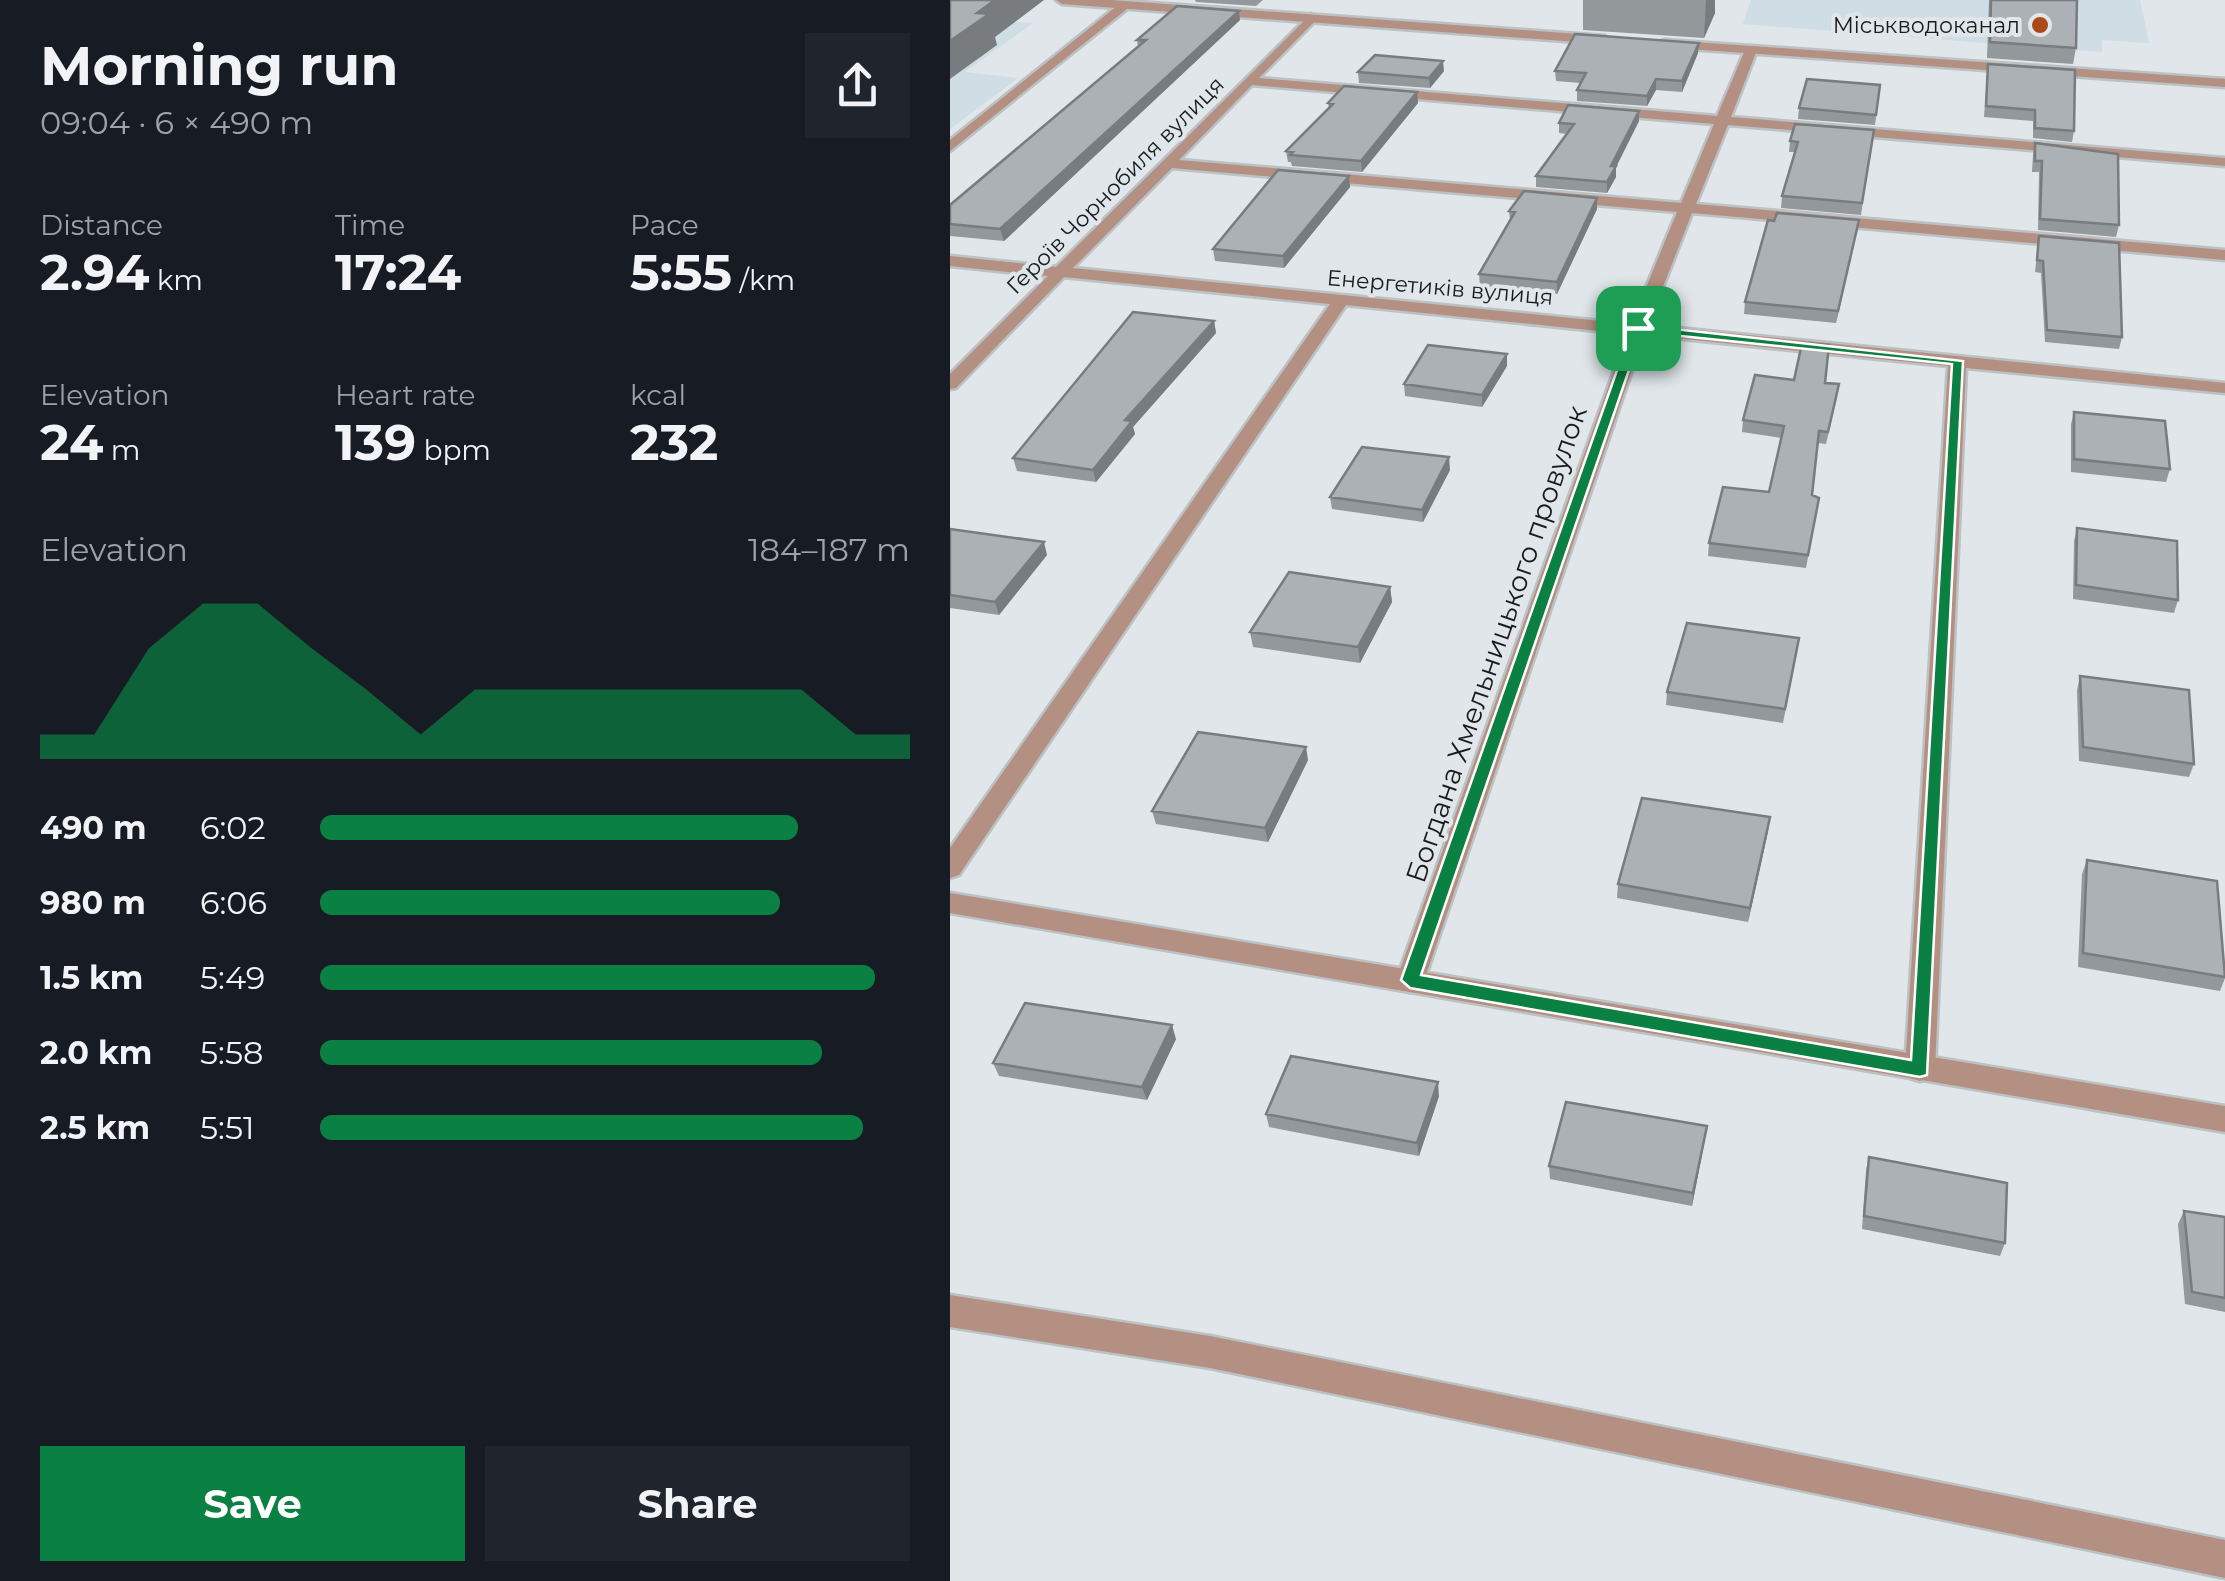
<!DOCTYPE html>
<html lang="en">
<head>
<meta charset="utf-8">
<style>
	:root { --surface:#171b24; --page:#20242c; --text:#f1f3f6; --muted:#9ea1a6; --accent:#0b8043 }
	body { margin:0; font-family:Montserrat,sans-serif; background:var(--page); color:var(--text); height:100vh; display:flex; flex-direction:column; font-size:38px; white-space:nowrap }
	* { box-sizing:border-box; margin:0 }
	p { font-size:32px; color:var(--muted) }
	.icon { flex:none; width:55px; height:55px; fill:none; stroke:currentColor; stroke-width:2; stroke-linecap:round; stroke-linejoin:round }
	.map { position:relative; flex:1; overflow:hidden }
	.drawer { display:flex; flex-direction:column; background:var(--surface); width:950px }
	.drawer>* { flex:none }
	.pin { position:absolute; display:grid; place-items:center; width:85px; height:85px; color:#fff; margin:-42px; border-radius:20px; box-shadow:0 5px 15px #0006 }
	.round { display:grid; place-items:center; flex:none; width:105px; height:105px; border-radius:0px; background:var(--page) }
	.summary { display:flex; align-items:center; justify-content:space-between; height:170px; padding:0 40px }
	h1 { font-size:55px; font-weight:700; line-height:75px }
	.figures { display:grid; grid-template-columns:repeat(3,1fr); gap:15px; height:170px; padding:10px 40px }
	.figures div { display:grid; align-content:center }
	.figures b { font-size:50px; font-weight:700 }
	.figures small { font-size:28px; font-weight:400 }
	.figures p { font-size:28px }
	.chart { height:280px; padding:20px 40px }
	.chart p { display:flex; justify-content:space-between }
	.chart svg { width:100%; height:180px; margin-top:10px; fill:var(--accent); opacity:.7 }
	.cta { display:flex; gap:20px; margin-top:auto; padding:20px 40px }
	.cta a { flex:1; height:115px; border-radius:0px; background:var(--accent); color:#fff; font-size:40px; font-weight:700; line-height:115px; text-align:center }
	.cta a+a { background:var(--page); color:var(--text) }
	ul { padding:0 40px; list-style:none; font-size:32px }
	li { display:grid; grid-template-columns:160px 120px 1fr; align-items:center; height:75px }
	li i { height:25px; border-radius:12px; background:var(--accent) }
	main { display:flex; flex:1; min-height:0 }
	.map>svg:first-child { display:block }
</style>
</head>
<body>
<main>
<section class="drawer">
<div class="summary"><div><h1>Morning run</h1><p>09:04 · 6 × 490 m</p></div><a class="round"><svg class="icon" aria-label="share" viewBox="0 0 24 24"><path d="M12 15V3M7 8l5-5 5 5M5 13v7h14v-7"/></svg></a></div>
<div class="figures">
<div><p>Distance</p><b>2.94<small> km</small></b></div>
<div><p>Time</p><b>17:24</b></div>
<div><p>Pace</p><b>5:55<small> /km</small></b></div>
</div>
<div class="figures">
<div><p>Elevation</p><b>24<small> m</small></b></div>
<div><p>Heart rate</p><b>139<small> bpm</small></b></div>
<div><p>kcal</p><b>232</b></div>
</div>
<div class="chart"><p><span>Elevation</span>184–187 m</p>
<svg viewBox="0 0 160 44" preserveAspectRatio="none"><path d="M0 44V38L10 38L20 17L30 6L40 6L50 17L60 27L70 38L80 27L90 27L100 27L110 27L120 27L130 27L140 27L150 38L160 38V44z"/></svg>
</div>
<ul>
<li><b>490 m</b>6:02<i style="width:81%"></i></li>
<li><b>980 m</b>6:06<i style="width:78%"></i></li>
<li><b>1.5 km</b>5:49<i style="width:94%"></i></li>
<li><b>2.0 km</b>5:58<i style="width:85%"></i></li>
<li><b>2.5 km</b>5:51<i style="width:92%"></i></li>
</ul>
<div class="cta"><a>Save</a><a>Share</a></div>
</section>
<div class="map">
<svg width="1275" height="1581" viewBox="0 0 1275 1581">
	<rect width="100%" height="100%" fill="#e0e6e9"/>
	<path fill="#cfdde4" d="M 801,0 L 1190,0 L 1199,43 L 1152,40 L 1152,52 L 793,24 Z
		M 0,17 L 83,23 L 15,72 L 68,78 L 0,129 Z"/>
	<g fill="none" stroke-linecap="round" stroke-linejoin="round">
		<defs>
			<path id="minor" d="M 172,2 L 182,5 L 0,151 L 0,140 Z
				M 361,14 L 365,21 L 309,78 L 767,116 L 795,50 L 801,46 L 807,50 L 781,117 L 1275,158 L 1275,166 L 778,125 L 746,204 L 1275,250 L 1275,260 L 742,213 L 698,325 L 1275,383 L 1275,393 L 1016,368 L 985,1069 L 980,1078 L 970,1081 L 960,1078 L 955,1069 L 998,366 L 694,335 L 474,981 L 470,989 L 460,992 L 450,989 L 446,981 L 677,334 L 396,305 L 9,875 L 0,878 L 0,848 L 380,304 L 114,277 L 6,388 L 0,389 L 0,374 L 98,276 L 0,266 L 0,256 L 106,267 ZM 302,85 L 764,124 L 731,203 L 229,160 ZM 222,168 L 727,212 L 681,324 L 123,268 Z
				M 0,1295 L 260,1336 L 1275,1540 L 1275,1578 L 260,1368 L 0,1327 Z"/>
			<path id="tertiary" d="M 106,0 L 161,0 L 655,36 L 661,40 L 655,44 L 112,4 Z
				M 715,40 L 1275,79 L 1275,87 L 711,47 L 711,41 Z
				M 0,893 L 1275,1106 L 1275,1132 L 0,913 Z"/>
		</defs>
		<use href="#minor" stroke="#bcc1c4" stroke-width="5"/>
		<use href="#tertiary" stroke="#bcc1c4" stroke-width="5"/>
		<use href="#minor" fill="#b39082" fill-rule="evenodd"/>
		<use href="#tertiary" fill="#b39082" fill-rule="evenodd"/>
	</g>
	<path fill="#93989b" d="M 245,0 L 313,0 L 306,6 L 246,2 Z
		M 633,0 L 765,0 L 765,13 L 754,38 L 633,30 Z
		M 1039,0 L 1127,0 L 1126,48 L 1123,64 L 1037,58 Z
		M 290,20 L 54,241 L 0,236 L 0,205 L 188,47 L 187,40 Z
		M 748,53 L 732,92 L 706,90 L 697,106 L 627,101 L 627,90 L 630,83 L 606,81 L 605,71 Z
		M 1038,64 L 1124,131 L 1122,142 L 1083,138 L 1083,121 L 1034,117 Z
		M 494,71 L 480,88 L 409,83 L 408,72 Z
		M 930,85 L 925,125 L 848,119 L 849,108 Z
		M 467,92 L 468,103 L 412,172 L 342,166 L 341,162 L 338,162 L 336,151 L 379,108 L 378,103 Z
		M 689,111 L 689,121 L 666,167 L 666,177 L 657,193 L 586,187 L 586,176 L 617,134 L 609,133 L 609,123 Z
		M 924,130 L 911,215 L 831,208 L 832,196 L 845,152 L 839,152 L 840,141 Z
		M 1085,143 L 1169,225 L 1166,237 L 1088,230 L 1089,172 L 1082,172 L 1083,154 Z
		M 399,176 L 400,187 L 334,268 L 265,261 L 263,249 Z
		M 647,198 L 647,209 L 607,294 L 530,286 L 529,274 L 560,220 L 559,211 Z
		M 909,220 L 886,323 L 794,314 L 795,302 Z
		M 1089,236 L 1172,337 L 1169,349 L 1095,342 L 1091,273 L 1085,272 Z
		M 264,321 L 266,333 L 183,427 L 185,434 L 146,482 L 67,471 L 63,458 Z
		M 557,366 L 532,407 L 455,396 L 454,384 Z
		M 875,383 L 887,397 L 876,444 L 868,443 L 862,495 L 869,498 L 856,568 L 758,556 L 759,543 L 819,492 L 831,438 L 792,432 L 793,420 Z
		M 1124,412 L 1220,469 L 1216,482 L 1121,472 L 1121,424 Z
		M 500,470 L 473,522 L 382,509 L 380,497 Z
		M 1127,528 L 1228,600 L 1224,613 L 1123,599 L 1124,541 Z
		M 0,529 L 97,555 L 49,615 L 0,608 Z
		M 440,587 L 442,602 L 410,663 L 303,647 L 300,632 Z
		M 847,652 L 833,723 L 716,705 L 717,692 Z
		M 1130,676 L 1244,764 L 1239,777 L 1129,761 L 1127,690 Z
		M 358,760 L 318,842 L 206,824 L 202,811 Z
		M 818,831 L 798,922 L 667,898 L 668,884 Z
		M 1137,860 L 1275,972 L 1275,978 L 1270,991 L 1128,967 L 1132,874 Z
		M 226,1039 L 197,1100 L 49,1076 L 43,1063 Z
		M 489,1096 L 469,1156 L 319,1127 L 316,1114 Z
		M 757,1126 L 742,1206 L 600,1179 L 599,1166 Z
		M 919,1157 L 1055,1243 L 1050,1256 L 912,1229 L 916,1170 Z
		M 1234,1211 L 1275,1217 L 1275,1312 L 1235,1304 L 1228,1224 Z"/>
	<path fill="#787c7e" d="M 45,0 L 94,0 L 45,37 L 47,45 L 0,79 L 0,41 L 27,13 Z
		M 756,0 L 765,0 L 765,13 L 754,38 Z
		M 289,11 L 290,20 L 54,241 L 50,229 Z
		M 749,43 L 748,53 L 732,92 L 732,81 Z
		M 493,61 L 494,71 L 480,88 L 479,78 Z
		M 706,79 L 706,90 L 697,106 L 697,96 Z
		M 467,92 L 468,103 L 412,172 L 411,161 Z
		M 689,111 L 689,121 L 666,167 L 666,177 L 657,193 L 657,182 L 661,166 Z
		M 399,176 L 400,187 L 334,268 L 333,256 Z
		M 647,198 L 647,209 L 607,294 L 607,282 Z
		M 909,220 L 907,231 L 886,323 L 888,311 Z
		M 264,321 L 266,333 L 183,427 L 185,434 L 146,482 L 143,470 L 175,420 Z
		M 557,354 L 557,366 L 532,407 L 532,395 Z
		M 499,457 L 500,470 L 473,522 L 472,510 Z
		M 94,542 L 97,555 L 49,615 L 45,602 Z
		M 440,587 L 442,602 L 410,663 L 408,647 Z
		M 356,747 L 358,760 L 318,842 L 315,828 Z
		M 820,817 L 818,831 L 798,922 L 800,908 Z
		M 222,1025 L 226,1039 L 197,1100 L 192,1087 Z
		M 488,1082 L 489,1096 L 469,1156 L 467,1143 Z
		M 757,1126 L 755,1139 L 742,1206 L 743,1193 Z"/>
	<path fill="#abb1b4" stroke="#787c7e" stroke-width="2.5" d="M 0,0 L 45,0 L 27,13 L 39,14 L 0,41 Z
		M 1041,0 L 1127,0 L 1126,48 L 1040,42 Z
		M 227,6 L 289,11 L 50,229 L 0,224 L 0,205 L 196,40 L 187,40 Z
		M 625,34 L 749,43 L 732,81 L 706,79 L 697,96 L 627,90 L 636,73 L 605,71 Z
		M 425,55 L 493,61 L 479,78 L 408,72 Z
		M 1038,64 L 1125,70 L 1124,131 L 1085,128 L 1085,110 L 1036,106 Z
		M 857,79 L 930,85 L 926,115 L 849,108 Z
		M 394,86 L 467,92 L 411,161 L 340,155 L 343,152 L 336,151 L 383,104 L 378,103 Z
		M 618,105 L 689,111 L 661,166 L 666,166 L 657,182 L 586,176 L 624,124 L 609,123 Z
		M 845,124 L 924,130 L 912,203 L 832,196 L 848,142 L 840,141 Z
		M 1085,143 L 1168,154 L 1169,225 L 1090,219 L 1092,161 L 1085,161 Z
		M 328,170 L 399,176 L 333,256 L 263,249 Z
		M 574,191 L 647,198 L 607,282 L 529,274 L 565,212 L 559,211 Z
		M 827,213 L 909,220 L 888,311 L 795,302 L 818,220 L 824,221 Z
		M 1089,236 L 1169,243 L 1172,337 L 1097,330 L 1093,261 L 1087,260 Z
		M 183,312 L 264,321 L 175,420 L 182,421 L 143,470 L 63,458 Z
		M 852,343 L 879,345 L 875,383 L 889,384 L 878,432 L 869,431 L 862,495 L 869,498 L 858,555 L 759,543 L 773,487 L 819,492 L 834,426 L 793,420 L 805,375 L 844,380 Z
		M 478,345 L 557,354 L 532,395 L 454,384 Z
		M 1124,412 L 1215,421 L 1220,469 L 1124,459 Z
		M 412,447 L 499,457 L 472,510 L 380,497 Z
		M 1127,528 L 1227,541 L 1228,600 L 1126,585 Z
		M 0,529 L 94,542 L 45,602 L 0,595 Z
		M 339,572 L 440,587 L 408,647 L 300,632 Z
		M 737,623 L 849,638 L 835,709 L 717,692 Z
		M 1130,676 L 1239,690 L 1244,764 L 1133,747 Z
		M 248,732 L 356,747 L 315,828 L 202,811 Z
		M 692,798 L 820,817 L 800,908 L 668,884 Z
		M 1137,860 L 1267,881 L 1275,977 L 1133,953 Z
		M 75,1003 L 222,1025 L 192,1087 L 43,1063 Z
		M 341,1056 L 488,1082 L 467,1143 L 316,1114 Z
		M 616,1102 L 757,1126 L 743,1193 L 599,1166 Z
		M 919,1157 L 1057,1183 L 1055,1243 L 914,1216 Z
		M 1234,1211 L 1275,1217 L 1275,1298 L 1242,1292 Z"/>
	<path fill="#0b8043" stroke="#fff" stroke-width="2.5" fill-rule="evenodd" d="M 688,325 L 1013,361 L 977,1075 L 970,1077 L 460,988 L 451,980 L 682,328 ZM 692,332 L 1002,364 L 961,1060 L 471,975 Z"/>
	<circle fill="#ad4917" stroke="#e0e6e9" stroke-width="4" cx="1090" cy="25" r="10"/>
	<g text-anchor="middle" stroke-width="8" stroke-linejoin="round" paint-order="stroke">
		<g font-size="22" fill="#191b1c" stroke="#e0e6e9" text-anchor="end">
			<text x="1070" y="33">Міськводоканал</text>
		</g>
		<g font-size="22" fill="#191b1c" stroke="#e0e6e9">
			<text transform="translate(165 185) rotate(-45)" y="8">Героїв Чорнобиля вулиця</text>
			<text transform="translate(490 287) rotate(5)" y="8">Енергетиків вулиця</text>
		</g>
		<g font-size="28" fill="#191b1c" stroke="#e0e6e9">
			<text transform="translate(546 644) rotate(-71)" y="10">Богдана Хмельницького провулок</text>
		</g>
	</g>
</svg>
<div class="pin" style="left:688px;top:328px;background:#1e9e55"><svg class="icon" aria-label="arrive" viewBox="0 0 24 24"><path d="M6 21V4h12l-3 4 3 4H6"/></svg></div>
</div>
</main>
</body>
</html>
